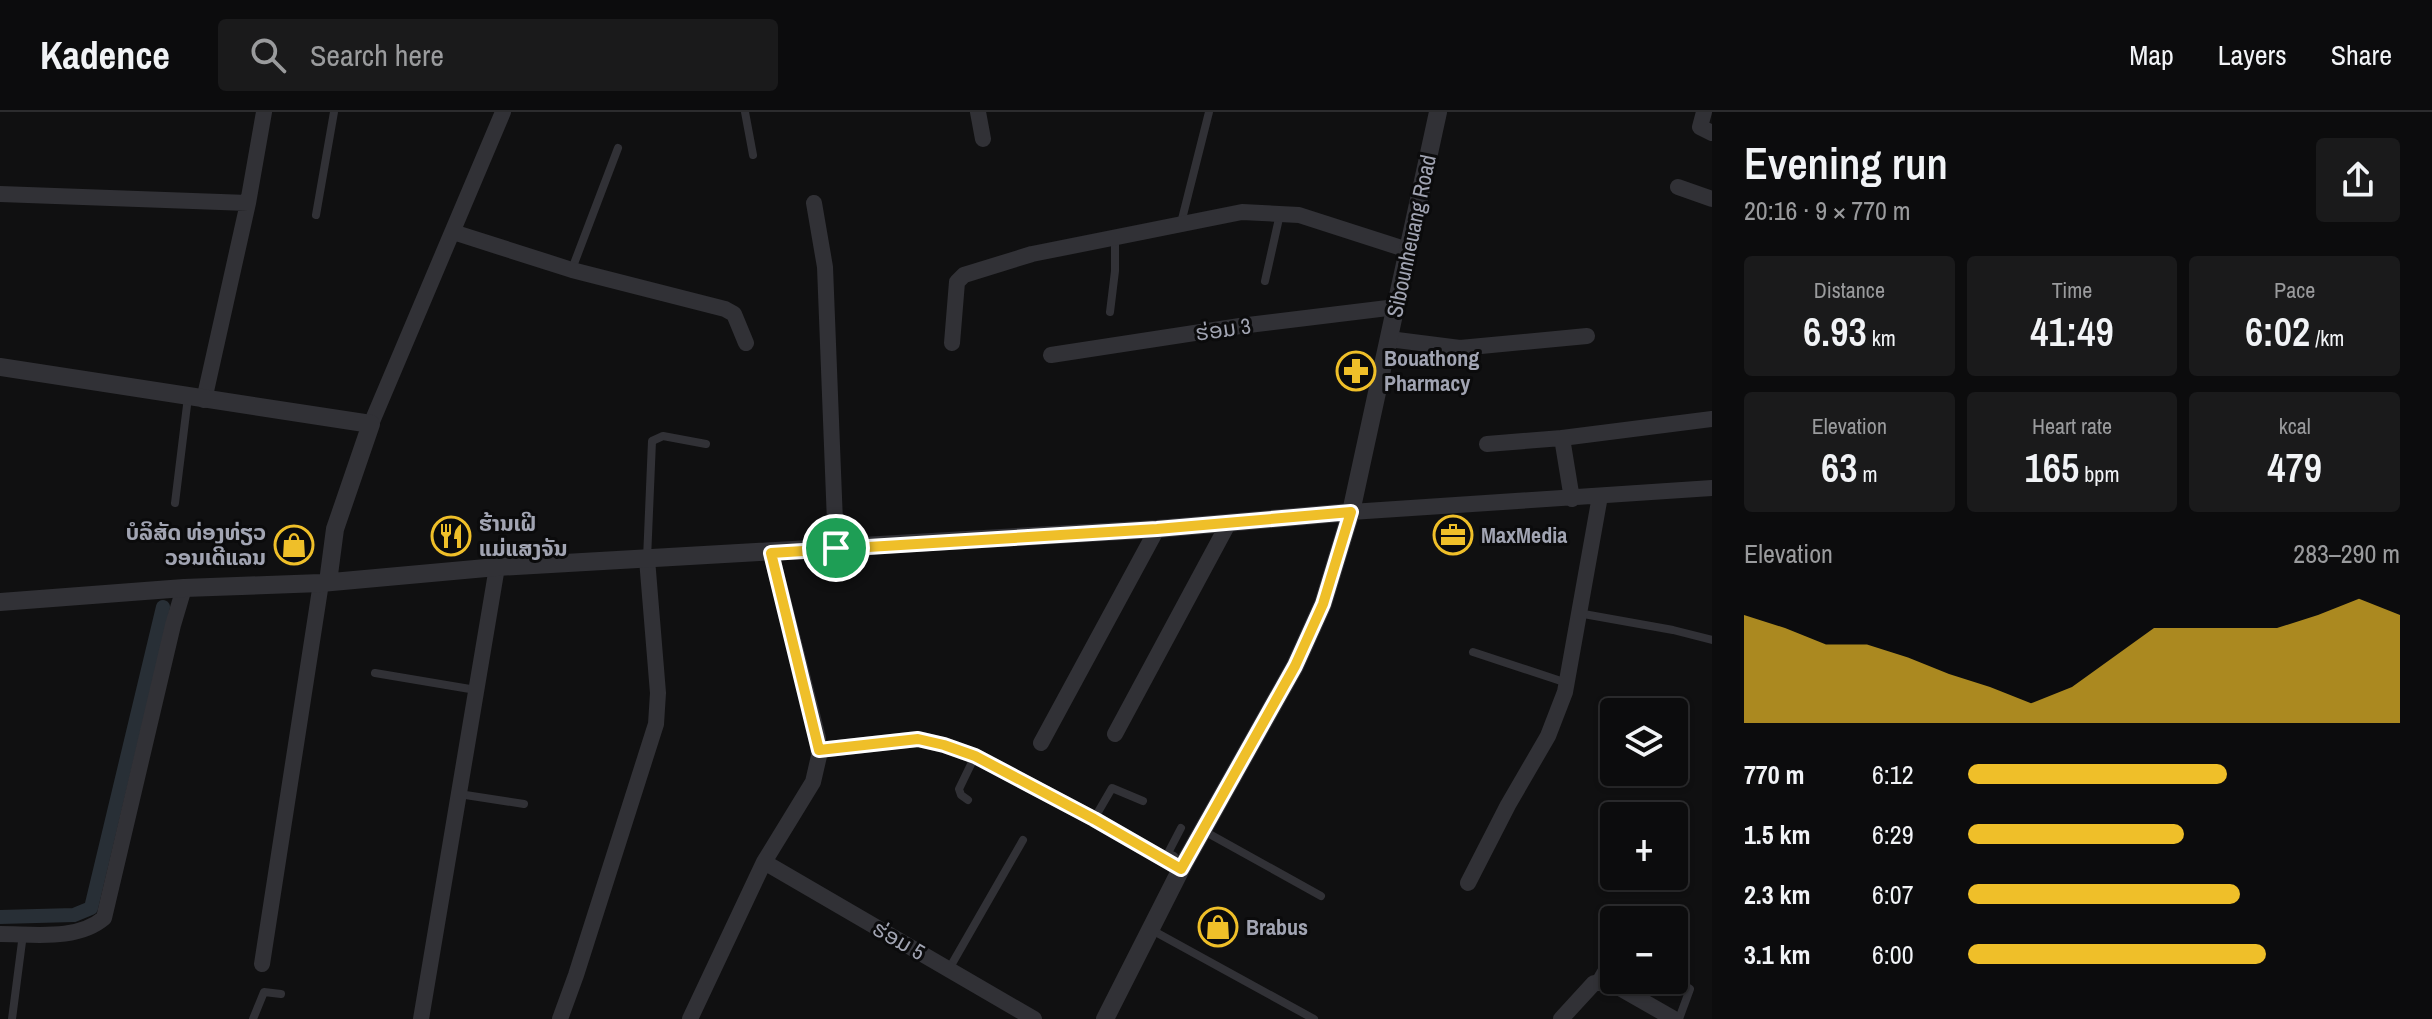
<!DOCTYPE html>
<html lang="en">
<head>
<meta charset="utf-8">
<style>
	:root { --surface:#0c0c0d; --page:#1a1a1b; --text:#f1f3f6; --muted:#9a9b9d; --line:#2c2c2e; --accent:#efbf29 }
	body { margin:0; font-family:"Archivo Narrow","Noto Sans Lao",sans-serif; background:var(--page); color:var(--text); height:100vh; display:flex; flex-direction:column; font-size:30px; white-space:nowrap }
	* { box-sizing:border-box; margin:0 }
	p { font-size:26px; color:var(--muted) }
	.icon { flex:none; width:44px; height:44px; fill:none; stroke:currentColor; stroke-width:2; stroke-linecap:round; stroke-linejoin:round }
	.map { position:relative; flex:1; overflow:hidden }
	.drawer { display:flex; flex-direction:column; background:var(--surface); width:720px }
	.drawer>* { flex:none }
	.buttons { position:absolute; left:1600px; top:586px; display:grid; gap:16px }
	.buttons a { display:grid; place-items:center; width:88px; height:88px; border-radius:8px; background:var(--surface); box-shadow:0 2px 6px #0004,0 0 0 2px var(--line); font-size:40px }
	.pin { position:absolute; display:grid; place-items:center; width:68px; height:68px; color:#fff; margin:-34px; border:4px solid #fff; border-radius:50%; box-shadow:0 2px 8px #0007 }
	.round { display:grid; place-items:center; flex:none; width:84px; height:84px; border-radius:8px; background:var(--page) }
	.headline { display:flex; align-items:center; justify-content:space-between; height:136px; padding:0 32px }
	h1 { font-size:44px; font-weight:600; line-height:60px }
	.stats { display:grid; grid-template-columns:repeat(3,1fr); gap:12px; height:136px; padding:8px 32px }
	.stats div { display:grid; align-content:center; border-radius:8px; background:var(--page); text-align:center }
	.stats b { font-size:40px; font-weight:600 }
	.stats small { font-size:22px; font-weight:400 }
	.stats p { font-size:22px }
	.chart { height:224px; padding:16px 32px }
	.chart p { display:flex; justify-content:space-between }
	.chart svg { width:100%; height:144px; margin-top:8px; fill:var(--accent); opacity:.7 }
	ul { padding:0 32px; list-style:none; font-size:26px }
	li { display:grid; grid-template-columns:128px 96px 1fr; align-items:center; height:60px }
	li i { height:20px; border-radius:10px; background:var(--accent) }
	header { display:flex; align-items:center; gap:48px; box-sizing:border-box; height:112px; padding:0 40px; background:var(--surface); border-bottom:2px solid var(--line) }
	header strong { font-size:38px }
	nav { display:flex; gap:44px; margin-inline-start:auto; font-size:28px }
	.search { width:560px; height:72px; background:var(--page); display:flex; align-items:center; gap:20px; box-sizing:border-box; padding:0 28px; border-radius:8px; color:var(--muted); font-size:30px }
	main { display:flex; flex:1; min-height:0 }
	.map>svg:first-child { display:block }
</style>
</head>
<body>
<header>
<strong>Kadence</strong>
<div class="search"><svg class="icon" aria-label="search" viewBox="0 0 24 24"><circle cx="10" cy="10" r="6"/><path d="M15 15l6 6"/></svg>Search here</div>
<nav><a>Map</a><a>Layers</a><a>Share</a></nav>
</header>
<main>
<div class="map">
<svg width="1712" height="907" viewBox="0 0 1712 907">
	<rect width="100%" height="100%" fill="#101011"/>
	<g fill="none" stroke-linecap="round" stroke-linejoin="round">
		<path stroke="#282f36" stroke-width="14" d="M 0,805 L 74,803 L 91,796 L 163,495"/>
		<path stroke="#313136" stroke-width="8" d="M 745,0 L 753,43
			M 316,103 L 334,0
			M 1181,111 L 1209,0
			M 572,157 L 618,36
			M 1265,169 L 1280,102
			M 1110,200 L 1115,159 L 1115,126
			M 175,391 L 188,285
			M 647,447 L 652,329 L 663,324 L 706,332
			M 1578,501 L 1673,518 L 1712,528
			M 1473,540 L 1567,571
			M 375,561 L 476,578
			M 459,682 L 524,692
			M 968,688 L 961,683 L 959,677 L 975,644
			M 1094,707 L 1112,676 L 1143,689
			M 1204,719 L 1321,784
			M 1174,744 L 1168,741 L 1181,716
			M 1150,817 L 1314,907
			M 949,857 L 1023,728
			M 1674,867 L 1690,877 L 1679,907
			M 1594,871 L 1608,847 L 1614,846
			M 12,907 L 23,822
			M 253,907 L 264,880 L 281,882"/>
		<path stroke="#313136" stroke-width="16" d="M 978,0 L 983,27
			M 1704,0 L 1700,15 L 1712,21
			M 1678,75 L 1712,87
			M 0,82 L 248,91
			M 814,91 L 825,155 L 836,436
			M 453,120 L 572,158 L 725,197 L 734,202 L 746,231
			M 1389,227 L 1460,236 L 1587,224
			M 952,231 L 957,170 L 964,163 L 1032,142 L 1242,100 L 1299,103 L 1408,138
			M 1051,243 L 1240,214 L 1396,195
			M 204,288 L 248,91 L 264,0
			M 371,312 L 503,0
			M 1562,326 L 1572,387
			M 1487,332 L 1562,326 L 1712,307
			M 1351,400 L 1712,376
			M 1115,622 L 1228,412
			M 1041,631 L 1157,417
			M 819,638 L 918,627 L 944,633 L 975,644 L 1094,707 L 1181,757
			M 764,750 L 1034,907
			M 1468,771 L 1508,693 L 1548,624 L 1565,580 L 1600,384
			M 0,822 C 34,822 77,829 104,806 L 173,513 L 184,476
			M 262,852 L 321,471
			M 421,907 L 497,455
			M 560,907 L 576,863 L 656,612 L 658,581 L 647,447
			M 690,907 L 764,750 L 813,670 L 819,644 L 818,626 L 771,441
			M 1561,907 L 1594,871 L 1611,871 L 1674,907"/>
		<path stroke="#313136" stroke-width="18" d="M 0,255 L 371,312 L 335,417 L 328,470
			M 0,490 L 184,476 L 321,471 L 497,455 L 1157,417 L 1351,400
			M 1105,907 L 1181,757 L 1295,554 L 1323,492 L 1351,400 L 1438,0"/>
	</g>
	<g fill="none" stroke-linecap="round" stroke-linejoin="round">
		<defs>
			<path id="route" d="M 1351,400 L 1323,492 L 1295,554 L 1181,757 L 1094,707 L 975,644 L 944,633 L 918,627 L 819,638 L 771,441 L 1157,417 Z"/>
		</defs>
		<use href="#route" stroke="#fff" stroke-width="16"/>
		<use href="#route" stroke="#efbf29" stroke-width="10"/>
	</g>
	<defs>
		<symbol id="pharmacy-ring" viewBox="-11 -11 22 22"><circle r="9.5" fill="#0b0b0c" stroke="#efbf29" stroke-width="1.5"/><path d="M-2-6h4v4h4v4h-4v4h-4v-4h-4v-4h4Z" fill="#efbf29"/></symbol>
		<symbol id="office-ring" viewBox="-11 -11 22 22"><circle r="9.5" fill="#0b0b0c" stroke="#efbf29" stroke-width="1.5"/><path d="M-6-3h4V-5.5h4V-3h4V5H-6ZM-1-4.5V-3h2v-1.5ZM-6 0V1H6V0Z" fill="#efbf29"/></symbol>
		<symbol id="restaurant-ring" viewBox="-11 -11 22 22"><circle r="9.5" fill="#0b0b0c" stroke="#efbf29" stroke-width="1.5"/><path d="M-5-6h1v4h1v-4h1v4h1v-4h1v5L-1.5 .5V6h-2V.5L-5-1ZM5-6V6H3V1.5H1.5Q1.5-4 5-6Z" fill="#efbf29"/></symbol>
		<symbol id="shop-ring" viewBox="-11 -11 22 22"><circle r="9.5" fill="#0b0b0c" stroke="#efbf29" stroke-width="1.5"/><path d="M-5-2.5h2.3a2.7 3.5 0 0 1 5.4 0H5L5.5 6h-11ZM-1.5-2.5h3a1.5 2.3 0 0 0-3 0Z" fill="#efbf29"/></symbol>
	</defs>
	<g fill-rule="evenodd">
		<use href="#pharmacy-ring" x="1334" y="237" width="44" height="44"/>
		<use href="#office-ring" x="1431" y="401" width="44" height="44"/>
		<use href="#restaurant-ring" x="429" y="402" width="44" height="44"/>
		<use href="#shop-ring" x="272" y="411" width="44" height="44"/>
		<use href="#shop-ring" x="1196" y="793" width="44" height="44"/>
	</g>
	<g text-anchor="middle" stroke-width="6" stroke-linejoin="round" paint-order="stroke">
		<g font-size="22" fill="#a1a4b2" stroke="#0b0b0c">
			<text transform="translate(1411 124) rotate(-78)" y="8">Sibounheuang Road</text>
			<text transform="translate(1223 217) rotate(-8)" y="8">ຮ່ອມ 3</text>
			<text transform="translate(899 828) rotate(30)" y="8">ຮ່ອມ 5</text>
		</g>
		<g font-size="22" font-weight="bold" fill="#a1a4b2" stroke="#0b0b0c" text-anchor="start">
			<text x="1384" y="254">Bouathong<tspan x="1384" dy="25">Pharmacy</tspan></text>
			<text x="479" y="419">ຮ້ານເຝີ<tspan x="479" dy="25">ແມ່ແສງຈັນ</tspan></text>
			<text x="266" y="428" text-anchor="end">ບໍລິສັດ ທ່ອງທ່ຽວ<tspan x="266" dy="25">ວອນເດີແລນ</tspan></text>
			<text x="1481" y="431">MaxMedia</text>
			<text x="1246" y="823">Brabus</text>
		</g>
	</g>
</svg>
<div class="buttons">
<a><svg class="icon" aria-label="layers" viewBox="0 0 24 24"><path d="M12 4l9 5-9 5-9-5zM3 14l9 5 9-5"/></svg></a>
<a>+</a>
<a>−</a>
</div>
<div class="pin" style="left:836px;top:436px;background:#1e9e55"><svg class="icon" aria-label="arrive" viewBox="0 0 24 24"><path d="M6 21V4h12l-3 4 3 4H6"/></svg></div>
</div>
<section class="drawer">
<div class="headline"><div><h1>Evening run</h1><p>20:16 · 9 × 770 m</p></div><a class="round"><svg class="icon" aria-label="share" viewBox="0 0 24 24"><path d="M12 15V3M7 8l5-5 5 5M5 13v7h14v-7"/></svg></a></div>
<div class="stats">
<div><p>Distance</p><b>6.93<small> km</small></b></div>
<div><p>Time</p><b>41:49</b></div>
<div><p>Pace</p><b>6:02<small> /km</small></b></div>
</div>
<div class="stats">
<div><p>Elevation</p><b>63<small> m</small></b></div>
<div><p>Heart rate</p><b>165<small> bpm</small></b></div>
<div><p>kcal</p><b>479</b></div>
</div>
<div class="chart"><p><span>Elevation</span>283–290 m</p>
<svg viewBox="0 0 160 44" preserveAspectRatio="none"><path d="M0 44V11L10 15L20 20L30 20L40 24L50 29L60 33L70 38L80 33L90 24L100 15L110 15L120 15L130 15L140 11L150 6L160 11V44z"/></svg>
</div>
<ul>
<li><b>770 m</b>6:12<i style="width:60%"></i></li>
<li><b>1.5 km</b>6:29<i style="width:50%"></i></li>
<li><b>2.3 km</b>6:07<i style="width:63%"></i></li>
<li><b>3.1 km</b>6:00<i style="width:69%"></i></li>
</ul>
</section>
</main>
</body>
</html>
